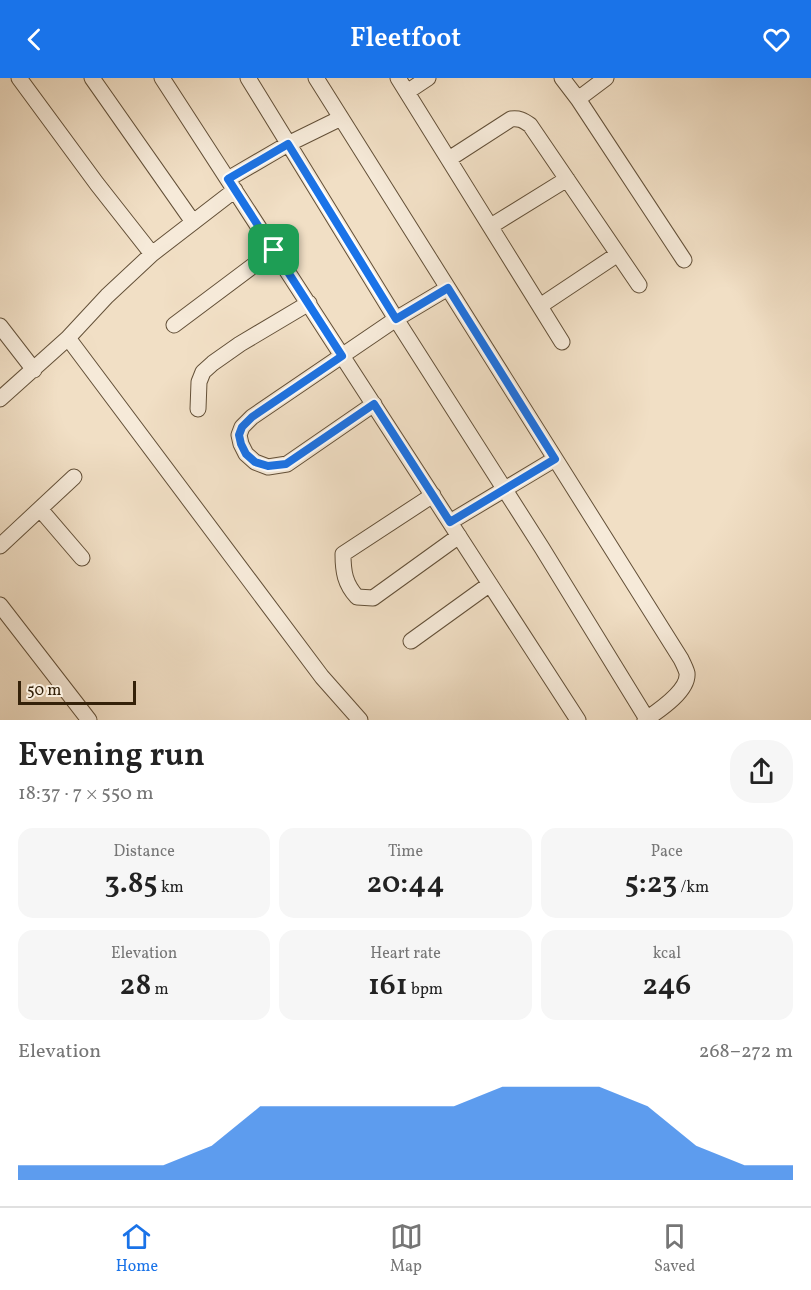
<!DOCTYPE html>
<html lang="en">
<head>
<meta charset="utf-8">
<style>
	:root { --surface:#fff; --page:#f6f6f6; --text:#222; --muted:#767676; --line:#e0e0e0; --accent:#1a73e8 }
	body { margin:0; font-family:Vollkorn,serif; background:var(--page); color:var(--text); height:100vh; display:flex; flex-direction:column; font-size:22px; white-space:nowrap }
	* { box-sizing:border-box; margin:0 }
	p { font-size:20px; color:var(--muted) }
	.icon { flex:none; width:33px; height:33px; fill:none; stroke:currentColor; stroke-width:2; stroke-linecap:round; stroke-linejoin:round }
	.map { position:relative; height:642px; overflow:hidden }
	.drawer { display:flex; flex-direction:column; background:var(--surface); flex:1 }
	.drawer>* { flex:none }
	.scale { position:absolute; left:18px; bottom:15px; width:118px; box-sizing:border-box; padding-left:6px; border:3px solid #342109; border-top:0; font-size:16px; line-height:21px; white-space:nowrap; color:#342109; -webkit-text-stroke:4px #f6ead9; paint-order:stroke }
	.pin { position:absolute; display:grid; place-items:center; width:51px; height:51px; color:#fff; margin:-26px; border-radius:12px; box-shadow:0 3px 9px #0006 }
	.round { display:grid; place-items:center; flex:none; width:63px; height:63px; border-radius:24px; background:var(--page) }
	.summary { display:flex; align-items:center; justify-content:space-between; height:102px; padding:0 18px }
	h1 { font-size:33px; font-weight:600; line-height:45px }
	.stats { display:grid; grid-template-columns:repeat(3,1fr); gap:9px; height:102px; padding:6px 18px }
	.stats div { display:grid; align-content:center; border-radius:15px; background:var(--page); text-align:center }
	.stats b { font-size:30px; font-weight:600 }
	.stats small { font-size:16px; font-weight:400 }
	.stats p { font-size:16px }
	.chart { height:168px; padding:12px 18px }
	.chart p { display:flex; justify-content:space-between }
	.chart svg { width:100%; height:108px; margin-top:6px; fill:var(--accent); opacity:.7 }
	header { display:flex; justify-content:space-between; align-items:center; height:78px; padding:0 18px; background:var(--accent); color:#fff; font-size:27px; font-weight:600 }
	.tabs { display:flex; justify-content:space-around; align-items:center; height:84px; border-top:2px solid var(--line); background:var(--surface); font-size:16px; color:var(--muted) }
	.tabs a { display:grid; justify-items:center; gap:3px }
	.tabs .selected { color:var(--accent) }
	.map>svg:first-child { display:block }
</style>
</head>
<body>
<header><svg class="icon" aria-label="back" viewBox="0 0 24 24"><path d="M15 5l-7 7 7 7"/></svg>Fleetfoot<svg class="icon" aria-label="heart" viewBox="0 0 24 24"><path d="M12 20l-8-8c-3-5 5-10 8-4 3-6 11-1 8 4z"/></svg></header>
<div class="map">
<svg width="811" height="642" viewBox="0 0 811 642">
	<rect width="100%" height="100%" fill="#f1dfc5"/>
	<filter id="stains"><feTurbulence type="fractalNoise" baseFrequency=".00333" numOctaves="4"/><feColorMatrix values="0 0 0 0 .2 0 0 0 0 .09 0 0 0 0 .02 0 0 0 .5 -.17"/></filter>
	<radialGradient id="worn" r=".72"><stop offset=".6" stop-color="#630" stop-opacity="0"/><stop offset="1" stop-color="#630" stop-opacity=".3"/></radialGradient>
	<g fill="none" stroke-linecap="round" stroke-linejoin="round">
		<defs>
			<path id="street" d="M 19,0 L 97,106 L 152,176
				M 92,0 L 193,144
				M 162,0 L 578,642
				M 248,0 L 396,241 L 542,470 L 647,641
				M 316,0 L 681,581 C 683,585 686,591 687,595 C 689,613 658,633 645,642
				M 398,0 L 562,264
				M 562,0 L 578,21 L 684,182
				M 407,14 L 428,0
				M 578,21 L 606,0
				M 449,81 L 511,41 C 519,40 523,42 530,47 L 639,207
				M 228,101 L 288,66 L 341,40
				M 491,148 L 567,101
				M 540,228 L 618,176
				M 174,247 L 274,172
				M 0,248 L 34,292
				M 68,260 L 322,599 L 360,642
				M 0,321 L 68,260 L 107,218 L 152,176 L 235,112
				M 374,326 L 287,386 L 268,389 L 255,384 L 246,376 L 241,366 L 239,357 L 242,349 L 252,339 L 396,241 L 448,210
				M 198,331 L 199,304 L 203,294 L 213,285 L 240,266 L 309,225
				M 433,417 L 343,476 C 343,494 345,506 357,519 L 373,520 L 459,458
				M 40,431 L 82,480
				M 450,444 L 555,381
				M 0,468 L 74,399
				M 0,527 L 89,642
				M 411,563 L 490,506"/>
		</defs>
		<use href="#street" stroke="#635038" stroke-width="17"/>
		<use href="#street" stroke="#f6ead9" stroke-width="15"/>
	</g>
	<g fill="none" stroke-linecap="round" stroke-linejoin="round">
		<defs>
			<path id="route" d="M 288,66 L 396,241 L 448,210 L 555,381 L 450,444 L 374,326 L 286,386 L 268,388 L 255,384 L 246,376 L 241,366 L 239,357 L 242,349 L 252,339 L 342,278 L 228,101 Z"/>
		</defs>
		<use href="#route" stroke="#fff" stroke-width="12"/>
		<use href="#route" stroke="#1a73e8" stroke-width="8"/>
	</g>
	<rect width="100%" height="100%" filter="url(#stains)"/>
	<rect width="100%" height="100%" fill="url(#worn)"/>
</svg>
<div class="scale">50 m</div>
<div class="pin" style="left:274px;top:172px;background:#1e9e55"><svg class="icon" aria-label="arrive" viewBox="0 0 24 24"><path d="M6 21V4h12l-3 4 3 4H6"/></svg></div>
</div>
<section class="drawer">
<div class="summary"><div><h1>Evening run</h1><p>18:37 · 7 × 550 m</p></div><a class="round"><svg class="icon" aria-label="share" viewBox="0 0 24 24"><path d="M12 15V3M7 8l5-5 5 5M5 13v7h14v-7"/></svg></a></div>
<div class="stats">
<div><p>Distance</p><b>3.85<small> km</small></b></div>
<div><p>Time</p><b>20:44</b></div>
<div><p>Pace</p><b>5:23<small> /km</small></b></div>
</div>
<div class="stats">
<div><p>Elevation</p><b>28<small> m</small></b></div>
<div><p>Heart rate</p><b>161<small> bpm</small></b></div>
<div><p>kcal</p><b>246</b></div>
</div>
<div class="chart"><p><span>Elevation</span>268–272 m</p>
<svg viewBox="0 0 160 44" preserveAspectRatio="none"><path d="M0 44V38L10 38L20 38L30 38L40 30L50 14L60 14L70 14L80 14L90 14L100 6L110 6L120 6L130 14L140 30L150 38L160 38V44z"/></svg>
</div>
</section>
<nav class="tabs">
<a class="selected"><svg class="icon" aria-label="home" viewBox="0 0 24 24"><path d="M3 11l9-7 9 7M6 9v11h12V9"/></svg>Home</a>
<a><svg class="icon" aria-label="map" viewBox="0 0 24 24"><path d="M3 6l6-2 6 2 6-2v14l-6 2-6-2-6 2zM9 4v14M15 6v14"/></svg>Map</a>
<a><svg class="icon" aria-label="saved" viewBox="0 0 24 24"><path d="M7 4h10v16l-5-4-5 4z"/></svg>Saved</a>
</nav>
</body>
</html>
